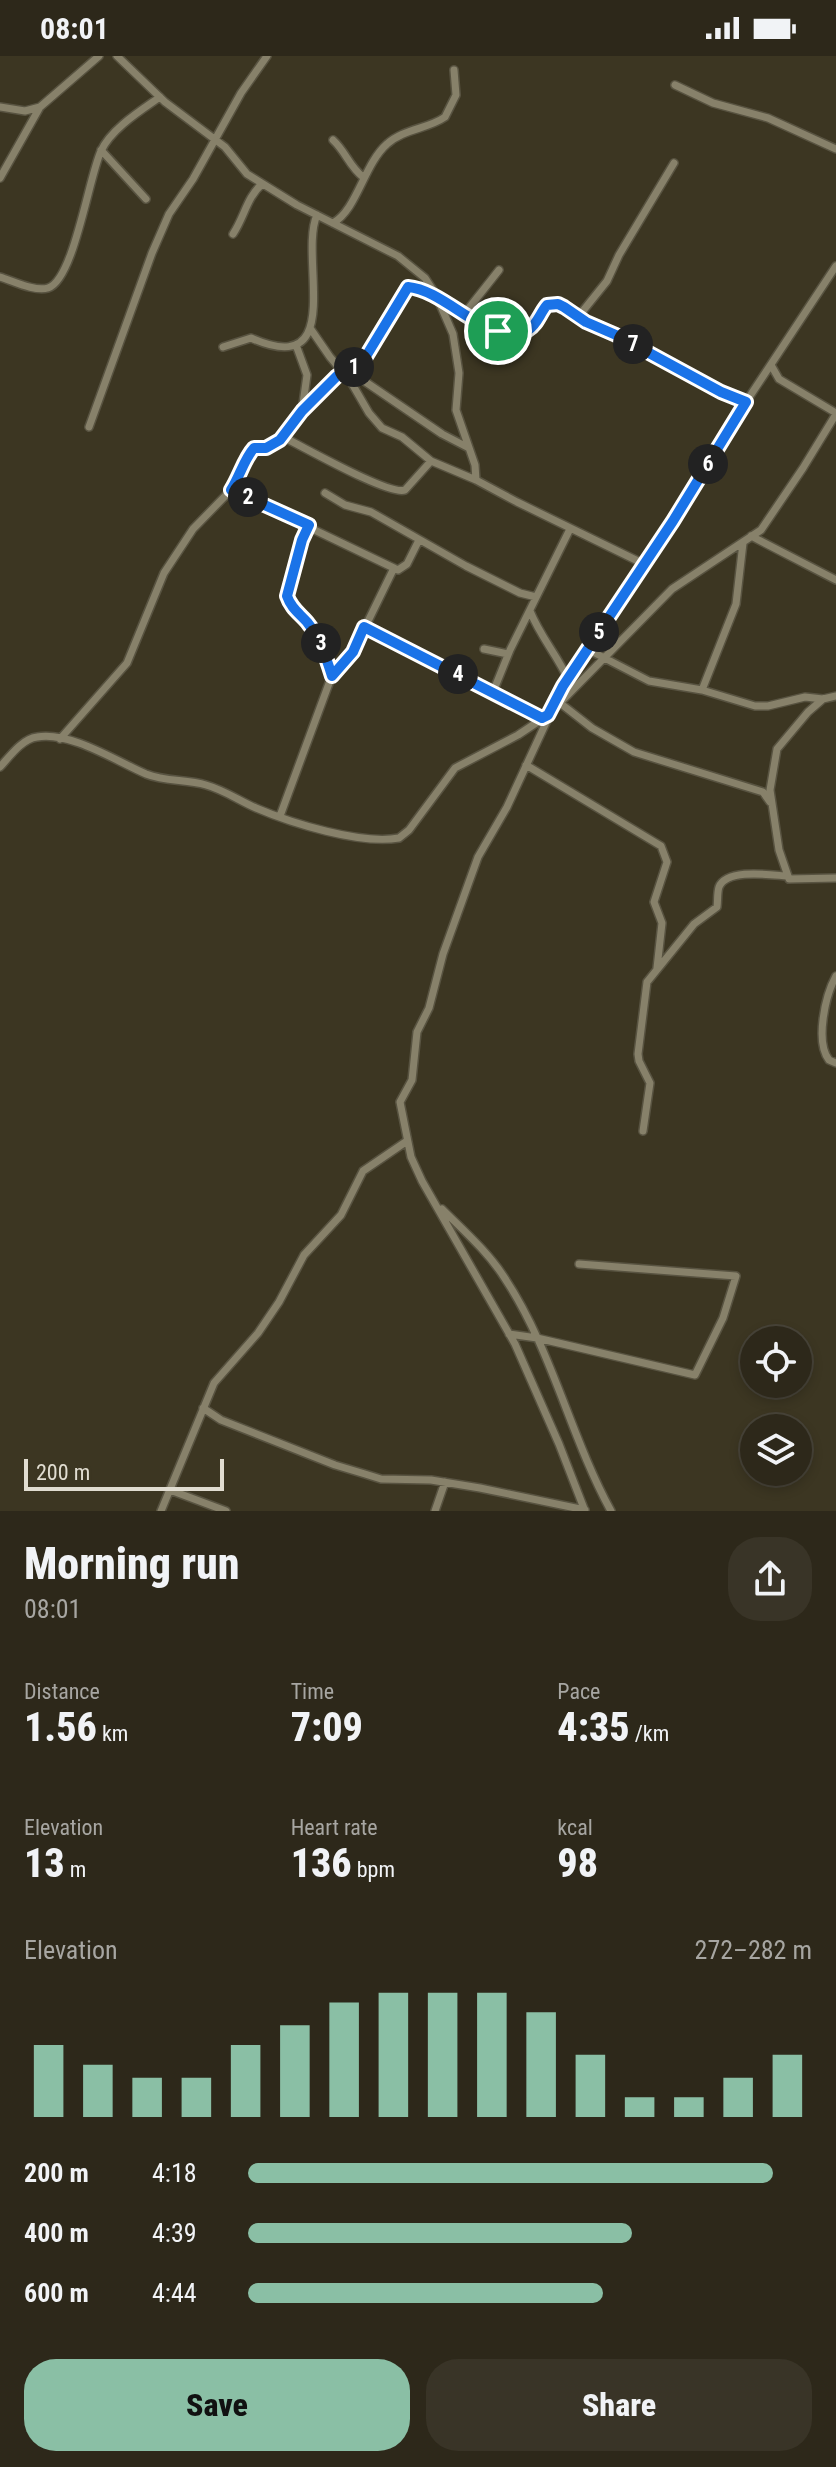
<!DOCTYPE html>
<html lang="en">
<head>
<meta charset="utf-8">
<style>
	:root { --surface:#2d281a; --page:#393427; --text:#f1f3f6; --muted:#a7a6a2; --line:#484439; --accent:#8abfa5 }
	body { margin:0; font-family:"Roboto Condensed",sans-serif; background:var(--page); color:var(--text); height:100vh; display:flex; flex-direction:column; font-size:30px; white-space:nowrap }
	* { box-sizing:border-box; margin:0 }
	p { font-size:26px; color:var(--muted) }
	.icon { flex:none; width:44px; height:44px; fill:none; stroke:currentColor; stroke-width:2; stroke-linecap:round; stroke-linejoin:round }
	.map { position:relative; height:1455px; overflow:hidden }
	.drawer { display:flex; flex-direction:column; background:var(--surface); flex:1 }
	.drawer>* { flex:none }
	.controls { position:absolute; left:740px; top:1270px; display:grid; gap:16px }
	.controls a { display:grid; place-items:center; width:72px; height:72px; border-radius:50%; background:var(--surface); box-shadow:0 4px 12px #0003,0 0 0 2px var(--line); font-size:40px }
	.scale { position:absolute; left:24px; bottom:20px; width:200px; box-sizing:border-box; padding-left:8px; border:4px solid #e1ddd1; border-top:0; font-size:22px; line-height:28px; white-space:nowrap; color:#e1ddd1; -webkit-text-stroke:6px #3c3622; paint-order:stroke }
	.pin { position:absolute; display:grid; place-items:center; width:68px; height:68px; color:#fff; margin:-34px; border:4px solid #fff; border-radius:50%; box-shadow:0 2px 8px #0007 }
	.km { position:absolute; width:40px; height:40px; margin:-20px; border-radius:50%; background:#222; color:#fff; font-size:22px; line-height:40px; text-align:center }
	.round { display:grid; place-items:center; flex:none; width:84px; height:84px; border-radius:32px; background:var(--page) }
	.summary { display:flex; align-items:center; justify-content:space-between; height:136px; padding:0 24px }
	h1 { font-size:44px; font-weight:800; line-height:60px }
	.figures { display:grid; grid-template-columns:repeat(3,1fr); gap:12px; height:136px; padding:8px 24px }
	.figures div { display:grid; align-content:center }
	.figures b { font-size:40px; font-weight:800 }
	.figures small { font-size:22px; font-weight:400 }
	.figures p { font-size:22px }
	.chart { height:224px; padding:16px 24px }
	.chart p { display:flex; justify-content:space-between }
	.chart svg { width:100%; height:144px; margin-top:8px; stroke:var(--accent); stroke-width:6 }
	.cta { display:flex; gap:16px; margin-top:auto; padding:16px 24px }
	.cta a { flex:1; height:92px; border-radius:32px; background:var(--accent); color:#111; font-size:32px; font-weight:800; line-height:92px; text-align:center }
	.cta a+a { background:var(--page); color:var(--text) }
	ul { padding:0 24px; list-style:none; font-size:26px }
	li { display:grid; grid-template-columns:128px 96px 1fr; align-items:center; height:60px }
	li i { height:20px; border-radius:10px; background:var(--accent) }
	.status { display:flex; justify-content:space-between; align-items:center; height:56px; padding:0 40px; background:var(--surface); direction:ltr }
	.status svg { height:22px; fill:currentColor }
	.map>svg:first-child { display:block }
</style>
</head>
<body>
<div class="status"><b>08:01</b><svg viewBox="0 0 49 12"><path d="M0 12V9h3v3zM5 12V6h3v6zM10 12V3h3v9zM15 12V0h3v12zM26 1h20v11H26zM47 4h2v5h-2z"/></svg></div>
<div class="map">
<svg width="836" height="1455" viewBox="0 0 836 1455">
	<rect width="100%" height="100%" fill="#3c3622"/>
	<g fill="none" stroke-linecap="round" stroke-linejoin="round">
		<defs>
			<path id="minor" d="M 117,0 L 165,46 L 225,91 L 247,118 L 297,149 L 398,200 L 425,222 L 436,239 L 480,268 L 498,275 L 525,275 L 534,269 L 547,249 L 558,248 L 564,251 L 586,266 L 616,279 L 721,336 L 746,346
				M 675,29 L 713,47 L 768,62 L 836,93
				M 0,51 L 25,55 L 40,51
				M 333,84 C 346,96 349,110 363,121
				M 101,94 L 146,143
				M 0,122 L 40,51 L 99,0
				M 333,167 C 357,154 364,108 387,88 C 403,73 428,73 445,61 L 456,39 L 454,14
				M 233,178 C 244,162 247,141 262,128
				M 0,221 C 13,225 35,236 48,232 C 74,224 89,120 101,95 C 111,73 140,55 160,41
				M 465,257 L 499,214
				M 578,261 L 607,225 L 619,199 L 674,107
				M 310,272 L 330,301 L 351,326 L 369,357 L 382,372 L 402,381 L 431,405 L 476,424 L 517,446 L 644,508
				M 296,289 L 307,319 L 302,355
				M 223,291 L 251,282 C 348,325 298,201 317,159
				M 771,309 L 779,323 L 836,357
				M 348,314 L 442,378 L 467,391
				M 89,371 L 152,197 L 169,158 L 193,123 L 241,37 L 267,0
				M 283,381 C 304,391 389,440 405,434 L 431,405
				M 231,434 L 398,514 L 407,508 L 419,484
				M 325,437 L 345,449 L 371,456 L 466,510 L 520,537 L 536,541
				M 309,469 L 302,484 L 287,540 C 291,552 299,557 307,566 C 320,582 326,601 332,620
				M 751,480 L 836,524
				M 530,555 C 540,580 557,599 568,623
				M 364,571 L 542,662
				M 484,593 L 508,598
				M 587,593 L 649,625 L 702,634 L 755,650 L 768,650 L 805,641 L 823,643 L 836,640
				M 702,634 L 736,548 L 743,487
				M 493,636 L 510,594 L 570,473
				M 823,643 L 808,656 L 777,693 L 770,734 L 779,794 L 789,823 L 836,822
				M 560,647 L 592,672 L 634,696 L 763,736 L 770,746
				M 60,683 L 127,607 L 164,517 L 193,473 L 231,434 L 245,411 L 247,400 L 255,392 L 266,392 L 280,384 L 302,355 L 337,320 L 356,311 L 365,302 L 408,231 L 436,239 L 453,278 L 459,317 L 456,354 L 475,409 L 476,424
				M 526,709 L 661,790 L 667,806 L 654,846 L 662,867 L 657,912
				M 0,711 C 10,700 22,683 37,681 C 70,675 116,705 146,718 C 166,726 186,723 206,729 C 224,734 240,745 256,752 C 291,767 361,789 399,782 L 409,774 L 455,712 L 518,679 L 548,659 L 672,533 L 761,474 L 803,412 L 836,358
				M 280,760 L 331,622 L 353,596 L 394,512
				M 836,920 C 825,940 815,986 829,1004 L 836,1007
				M 643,1075 L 650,1027 L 639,1005 L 638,998 L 647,926 L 694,868 L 717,851 C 718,845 717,837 719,831 C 727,812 771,819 787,820
				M 442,1153 C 463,1174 488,1196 504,1221 C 552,1293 570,1380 611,1455
				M 509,1278 L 537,1282 L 695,1319 L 723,1262 L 736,1220 L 579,1208
				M 203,1352 L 221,1364 L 335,1409 L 365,1418 L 381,1423 L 431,1424 L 480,1432 L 585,1454
				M 170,1434 L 226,1455
				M 161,1455 L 214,1327 L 258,1277 L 279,1246 L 304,1199 L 341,1159 L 363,1115 L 407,1085
				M 435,1455 L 445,1426
				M 585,1455 L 559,1388 L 515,1288 L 422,1125 L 411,1101 L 400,1046 L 412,1024 L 417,976 L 429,952 L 443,898 L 478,801 L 507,751 L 563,630 L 626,537 L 746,346 L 836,210"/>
		</defs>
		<use href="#minor" stroke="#585341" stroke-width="10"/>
		<use href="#minor" stroke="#87816a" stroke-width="7"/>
	</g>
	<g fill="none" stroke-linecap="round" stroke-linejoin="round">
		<defs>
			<path id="route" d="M 408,231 C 447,234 491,294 528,274 C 537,269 540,257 547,249 L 558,248 L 564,251 L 586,266 L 616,279 L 721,336 L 746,346 L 673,465 L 563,630 L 548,659 L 542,662 L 364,571 L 353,596 L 332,620 C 326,601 320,582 307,566 C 299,557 291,552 287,540 L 302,484 L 309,469 L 231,434 C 240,420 244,403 254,392 L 266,392 L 280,384 L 302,355 L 337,320 L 356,311 L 365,302 Z"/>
		</defs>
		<use href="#route" stroke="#fff" stroke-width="16"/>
		<use href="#route" stroke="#1a73e8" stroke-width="10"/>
	</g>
</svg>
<div class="controls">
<a><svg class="icon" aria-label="locate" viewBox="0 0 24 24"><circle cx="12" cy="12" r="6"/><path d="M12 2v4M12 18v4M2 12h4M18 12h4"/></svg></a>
<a><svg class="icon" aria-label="layers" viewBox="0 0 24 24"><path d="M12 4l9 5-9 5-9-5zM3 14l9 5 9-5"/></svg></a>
</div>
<div class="scale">200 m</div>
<div class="pin" style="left:498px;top:275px;background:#1e9e55"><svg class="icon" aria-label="arrive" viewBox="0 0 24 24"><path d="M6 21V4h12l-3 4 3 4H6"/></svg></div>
<b class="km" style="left:354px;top:311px">1</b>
<b class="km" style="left:248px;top:441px">2</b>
<b class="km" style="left:321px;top:587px">3</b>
<b class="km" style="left:458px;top:618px">4</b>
<b class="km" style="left:599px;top:576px">5</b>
<b class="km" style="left:708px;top:408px">6</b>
<b class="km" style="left:633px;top:288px">7</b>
</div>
<section class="drawer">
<div class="summary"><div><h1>Morning run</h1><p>08:01</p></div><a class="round"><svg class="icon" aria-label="share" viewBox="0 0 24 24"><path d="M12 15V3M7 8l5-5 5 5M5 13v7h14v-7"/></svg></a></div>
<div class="figures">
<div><p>Distance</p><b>1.56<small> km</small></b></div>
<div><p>Time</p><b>7:09</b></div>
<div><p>Pace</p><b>4:35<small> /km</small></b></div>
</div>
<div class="figures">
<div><p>Elevation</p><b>13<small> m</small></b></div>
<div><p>Heart rate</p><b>136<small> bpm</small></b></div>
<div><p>kcal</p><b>98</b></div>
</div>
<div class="chart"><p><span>Elevation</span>272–282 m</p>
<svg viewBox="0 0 160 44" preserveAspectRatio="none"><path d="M5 44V22M15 44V28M25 44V32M35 44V32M45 44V22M55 44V16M65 44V9M75 44V6M85 44V6M95 44V6M105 44V12M115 44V25M125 44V38M135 44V38M145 44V32M155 44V25"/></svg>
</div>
<ul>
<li><b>200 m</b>4:18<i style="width:93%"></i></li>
<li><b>400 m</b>4:39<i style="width:68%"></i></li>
<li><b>600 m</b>4:44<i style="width:63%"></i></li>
</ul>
<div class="cta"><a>Save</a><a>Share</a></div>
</section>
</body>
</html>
